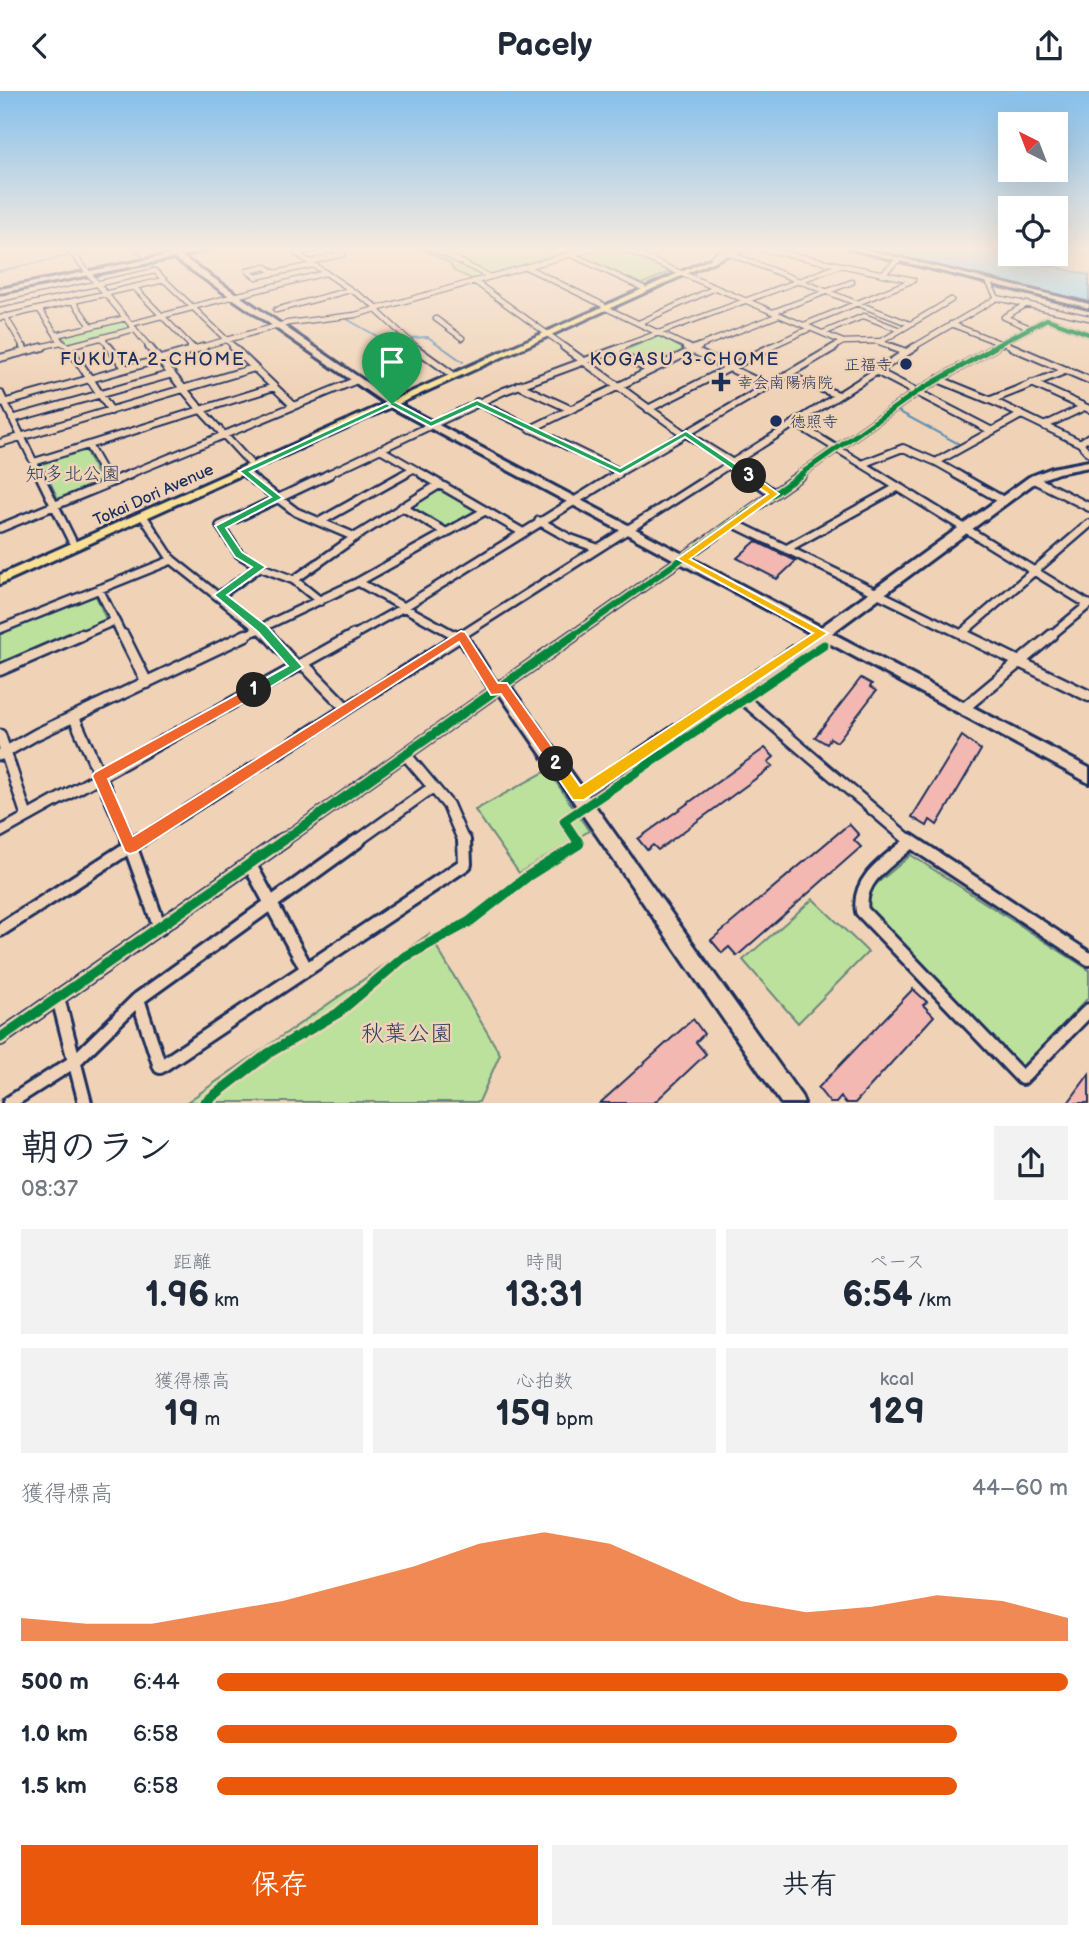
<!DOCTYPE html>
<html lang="ja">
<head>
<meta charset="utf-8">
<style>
	:root { --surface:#fff; --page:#f2f2f3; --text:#1f2937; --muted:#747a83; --accent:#ea580c }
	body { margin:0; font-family:"Balsamiq Sans","Klee One",sans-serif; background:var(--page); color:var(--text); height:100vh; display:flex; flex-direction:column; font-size:26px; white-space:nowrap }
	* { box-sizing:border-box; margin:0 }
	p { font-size:23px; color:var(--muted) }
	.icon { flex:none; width:38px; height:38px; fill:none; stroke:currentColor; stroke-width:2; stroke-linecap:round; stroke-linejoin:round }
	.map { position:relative; height:1012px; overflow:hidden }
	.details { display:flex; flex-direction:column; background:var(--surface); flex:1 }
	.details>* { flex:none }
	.needle { width:46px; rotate:318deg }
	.tools { position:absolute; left:998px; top:21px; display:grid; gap:14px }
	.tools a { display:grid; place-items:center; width:70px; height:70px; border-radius:0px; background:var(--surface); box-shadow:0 7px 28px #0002; font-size:35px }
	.pin { position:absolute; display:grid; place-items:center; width:60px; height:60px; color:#fff; margin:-72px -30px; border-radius:50% 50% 50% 0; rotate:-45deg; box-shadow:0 0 7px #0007 }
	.pin .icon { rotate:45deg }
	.km { position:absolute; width:35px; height:35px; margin:-18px; border-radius:50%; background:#222; color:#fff; font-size:19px; line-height:35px; text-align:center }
	.round { display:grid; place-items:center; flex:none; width:74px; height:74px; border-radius:0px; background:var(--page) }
	.overview { display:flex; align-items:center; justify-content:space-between; height:119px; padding:0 21px }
	h1 { font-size:38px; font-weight:700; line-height:52px }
	.figures { display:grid; grid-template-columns:repeat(3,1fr); gap:10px; height:119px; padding:7px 21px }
	.figures div { display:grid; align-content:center; border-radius:0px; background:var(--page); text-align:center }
	.figures b { font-size:35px; font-weight:700 }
	.figures small { font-size:19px; font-weight:400 }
	.figures p { font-size:19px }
	.chart { height:196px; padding:14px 21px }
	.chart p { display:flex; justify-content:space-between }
	.chart svg { width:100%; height:126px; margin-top:7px; fill:var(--accent); opacity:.7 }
	.action { display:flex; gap:14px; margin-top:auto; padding:14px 21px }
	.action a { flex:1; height:80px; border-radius:0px; background:var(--accent); color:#fff; font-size:28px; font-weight:700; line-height:80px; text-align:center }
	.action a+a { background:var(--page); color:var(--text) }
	ul { padding:0 21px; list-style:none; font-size:23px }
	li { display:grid; grid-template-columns:112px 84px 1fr; align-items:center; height:52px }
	li i { height:18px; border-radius:9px; background:var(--accent) }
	header { display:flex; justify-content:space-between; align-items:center; height:91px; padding:0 21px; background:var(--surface); font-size:32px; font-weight:700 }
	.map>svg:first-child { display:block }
</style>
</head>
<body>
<header><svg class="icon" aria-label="back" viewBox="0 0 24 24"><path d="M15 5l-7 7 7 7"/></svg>Pacely<svg class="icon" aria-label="share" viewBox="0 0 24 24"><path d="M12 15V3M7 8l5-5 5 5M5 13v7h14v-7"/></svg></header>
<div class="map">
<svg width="1089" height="1012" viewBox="0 0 1089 1012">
	<rect width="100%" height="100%" fill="#f0d3b7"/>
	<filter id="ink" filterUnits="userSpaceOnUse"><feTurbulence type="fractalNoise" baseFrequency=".0143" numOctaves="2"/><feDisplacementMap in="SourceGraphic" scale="14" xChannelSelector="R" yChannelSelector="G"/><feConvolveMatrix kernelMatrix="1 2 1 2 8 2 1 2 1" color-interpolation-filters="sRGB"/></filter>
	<g filter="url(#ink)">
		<path fill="#bbe19c" stroke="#6b887d" stroke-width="2" d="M 422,157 L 619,157 L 672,180 L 639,194 L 573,164 L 474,189 L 454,180 L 450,172 Z
			M 124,229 L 131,238 L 68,253 L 61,244 Z
			M 659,245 L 686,259 L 650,277 L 619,261 Z
			M 85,358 L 101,392 L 58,408 L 41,372 Z
			M 437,398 L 442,398 L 477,421 L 444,437 L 409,417 Z
			M 92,504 L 96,505 L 106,528 L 103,531 L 0,575 L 0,541 Z
			M 548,679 L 589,740 L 519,782 L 475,719 Z
			M 911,764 L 1089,879 L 1089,906 L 1023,975 L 1011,970 L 868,818 L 865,806 L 869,799 Z
			M 813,808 L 868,861 L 798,932 L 743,869 Z
			M 429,843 L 500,963 L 479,1011 L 187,1011 Z"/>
		<path fill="#91d3f2" stroke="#6291b7" stroke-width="2" d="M 863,157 L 974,157 L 1089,184 L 1089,212 Z"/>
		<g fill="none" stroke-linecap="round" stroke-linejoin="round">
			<path stroke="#6291b7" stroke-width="2" d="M 133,157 L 146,169
				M 420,157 L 432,163
				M 77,163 L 104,157
				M 149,172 L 155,178
				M 0,180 L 72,164
				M 345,227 L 382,248
				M 410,247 L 428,246 L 463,271
				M 387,249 L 401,248
				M 896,319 L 959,353"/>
		</g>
		<path fill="#f3b8b1" stroke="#1b2f5e" stroke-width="2" d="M 756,450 L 759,452 L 796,470 L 777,488 L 737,467 Z
			M 861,587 L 872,593 L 870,596 L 876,600 L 837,651 L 830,647 L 827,653 L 815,646 Z
			M 962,645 L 981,659 L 937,734 L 930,729 L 927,735 L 912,726 Z
			M 765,657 L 774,666 L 768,671 L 773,675 L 658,759 L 653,754 L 647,759 L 638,748 Z
			M 849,733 L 859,744 L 854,749 L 861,756 L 737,865 L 729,856 L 722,862 L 711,849 Z
			M 913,898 L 927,911 L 923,914 L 934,925 L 855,1012 L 846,1012 L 841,1006 L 836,1012 L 830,1012 L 818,997 Z
			M 693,928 L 704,943 L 696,951 L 706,963 L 654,1012 L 600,1012 Z
			M 1089,983 L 1089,1012 L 1068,1012 Z"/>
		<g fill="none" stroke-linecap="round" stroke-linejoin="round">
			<defs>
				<path id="street-far4" d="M 68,157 L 150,257
					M 433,157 L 490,186
					M 622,157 L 843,251 L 882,250 L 951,209
					M 758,157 L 913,189
					M 296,162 L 378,217
					M 296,162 L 321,157
					M 728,162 L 910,233
					M 731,162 L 747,157
					M 570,163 L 643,197
					M 713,166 L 727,157
					M 309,171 L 343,163 L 333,157
					M 526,176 L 603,214
					M 275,182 L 266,176 L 248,180 L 256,186 L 313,174
					M 882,183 L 898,169
					M 474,190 L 567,257
					M 989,192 L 997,207
					M 134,196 L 193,257
					M 73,210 L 91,235
					M 1027,213 L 1004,226 L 1030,237
					M 0,214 L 155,180 L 235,257
					M 192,216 L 325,182
					M 606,217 L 690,257
					M 39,218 L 61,251 L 71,257
					M 375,218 L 417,257
					M 276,219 L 350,199
					M 773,221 L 852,191
					M 5,225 L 24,257
					M 0,227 L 164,189
					M 436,228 L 462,247
					M 639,232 L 715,197
					M 131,233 L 192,217
					M 951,233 L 1002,253
					M 804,234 L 911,190
					M 823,242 L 864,225 L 900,239
					M 56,244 L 126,227
					M 102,247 L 110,257
					M 879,251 L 896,257
					M 1003,252 L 1016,257
					M 69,255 L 135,238
					M 36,257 L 61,251
					M 197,257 L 288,232 L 355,224 L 593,157
					M 618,257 L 842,174
					M 694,257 L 779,224
					M 767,257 L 811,237
					M 832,257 L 843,251
					M 912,257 L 997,207 L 1089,227
					M 991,257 L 1047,228 L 1089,243"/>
				<path id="street-far3" d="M 23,256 L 25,260
					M 69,256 L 111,320
					M 109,256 L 126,278
					M 149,256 L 201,319 L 249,371
					M 191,256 L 194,259
					M 233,256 L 294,315
					M 414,256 L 450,282
					M 564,256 L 684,343
					M 686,256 L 767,295
					M 892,256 L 906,261
					M 1012,256 L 1089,289
					M 613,260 L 649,279
					M 0,267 L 43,256
					M 876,280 L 992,340
					M 786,284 L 838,304
					M 938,288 L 997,312 L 1080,352 L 1089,362
					M 1032,292 L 1089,318
					M 518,294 L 570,318
					M 0,302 L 40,384
					M 991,309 L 1067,279
					M 477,311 L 620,381
					M 0,313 L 204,256
					M 648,318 L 771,256
					M 12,328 L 172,283
					M 795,332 L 880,384
					M 1044,335 L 1084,316
					M 531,338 L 699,256
					M 686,343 L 733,372
					M 0,352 L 254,277
					M 1080,352 L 1089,346
					M 88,354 L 105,384
					M 380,358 L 425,384
					M 34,371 L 274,296
					M 936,371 L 959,384
					M 732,373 L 748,384
					M 862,373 L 903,357 L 936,371 L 1021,324
					M 243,380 L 249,384
					M 127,384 L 357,289
					M 326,384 L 504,300 L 623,256
					M 402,384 L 413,378
					M 615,384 L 835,256
					M 713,384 L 915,256
					M 799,384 L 917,301 L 995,256"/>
				<path id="street-far2" d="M 39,383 L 72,450
					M 104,383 L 109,392
					M 246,383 L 296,421 L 355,446
					M 330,383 L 220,435 L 239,463 L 260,476 L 294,489 L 355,446 L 440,393
					M 422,383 L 522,441
					M 746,383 L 774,403
					M 877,383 L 1089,514
					M 956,383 L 1004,410
					M 1033,388 L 1089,416
					M 402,416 L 447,442
					M 143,425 L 172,469 L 269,546
					M 321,430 L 405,383
					M 539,430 L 569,447 L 597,457
					M 733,432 L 967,546
					M 0,437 L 131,383
					M 786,458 L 898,396
					M 294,489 L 320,510
					M 358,491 L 458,546
					M 99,498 L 123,546
					M 220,504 L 260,476
					M 0,538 L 172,469
					M 961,543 L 1089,433
					M 77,546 L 114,530
					M 242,546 L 358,491 L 485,420
					M 350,546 L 404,516 L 618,383
					M 459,546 L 715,383
					M 571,546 L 802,383
					M 816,546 L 822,542
					M 1049,546 L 1089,513"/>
				<path id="street-far1" d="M 123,544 L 147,592
					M 268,544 L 297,576
					M 455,544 L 458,546
					M 461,544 L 496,600
					M 964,544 L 1089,605
					M 303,573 L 346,617
					M 0,579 L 81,544
					M 735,601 L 911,751
					M 964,617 L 1052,544
					M 74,626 L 129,751
					M 0,644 L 27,726
					M 0,664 L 37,643 L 246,544
					M 406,664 L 448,714 L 464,751
					M 579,704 L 819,544
					M 0,741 L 354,544
					M 138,751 L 462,544
					M 281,751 L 574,544
					M 356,751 L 433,696"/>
				<path id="street" d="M 128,749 L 160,837
					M 909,749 L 1089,868
					M 911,751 C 890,769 856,788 862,820 L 1022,987 L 1089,919
					M 250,774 L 306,877
					M 0,839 L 140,749
					M 58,907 L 85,1012
					M 138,908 L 160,976 L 465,773 L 464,749
					M 0,947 L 284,749
					M 9,1012 L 75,970 L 138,908 L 359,749"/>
				<path id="secondary" d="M 161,157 L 168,157 L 176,162 L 205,157 L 216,157 L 181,165 L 395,311 L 821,536 L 1029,386 L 1052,377 L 1089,370 L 1089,376 L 1058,382 L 1037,390 L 832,542 L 1089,677 L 1089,692 L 389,315 L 174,167 L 0,202 L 0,198 L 170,164 Z
					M 848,157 L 858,157 L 1089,213 L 1089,217 Z
					M 502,590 L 507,591 L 801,1005 L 804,1012 L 781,1012 L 497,599 L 495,595 L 497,591 Z"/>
				<path id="primary" d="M 735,157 L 743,157 L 0,493 L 0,484 Z"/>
			</defs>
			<use href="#street-far4" stroke="#1b2f5e" stroke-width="7"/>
			<use href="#street-far3" stroke="#1b2f5e" stroke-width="10"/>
			<use href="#street-far2" stroke="#1b2f5e" stroke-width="12"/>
			<use href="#street-far1" stroke="#1b2f5e" stroke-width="15"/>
			<use href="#street" stroke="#1b2f5e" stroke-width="18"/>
			<use href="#secondary" stroke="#1b2f5e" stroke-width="6"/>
			<use href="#primary" stroke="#1b2f5e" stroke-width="6"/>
			<use href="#street-far4" stroke="#f0d3b7" stroke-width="4.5"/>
			<use href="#street-far3" stroke="#f0d3b7" stroke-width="6"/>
			<use href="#street-far2" stroke="#f0d3b7" stroke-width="7"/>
			<use href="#street-far1" stroke="#f0d3b7" stroke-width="10"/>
			<use href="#street" stroke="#f0d3b7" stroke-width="12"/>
			<use href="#secondary" fill="#f0d3b7" fill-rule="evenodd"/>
			<use href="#primary" fill="#fadf96" fill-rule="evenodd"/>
			<defs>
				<path id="cycleway-far4" d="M 991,257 L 1047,228 L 1089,243"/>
				<path id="cycleway-far3" d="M 799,384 L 917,301 L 995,256"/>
				<path id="cycleway-far2" d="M 571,546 L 802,383"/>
				<path id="cycleway-far1" d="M 281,751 L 574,544
					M 578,751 L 564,730 L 824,554"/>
				<path id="cycleway" d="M 0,947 L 284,749
					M 204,1012 L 269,962 L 338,922 L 403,867 L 469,831 L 528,785 L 579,753 L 577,749"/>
			</defs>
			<use href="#cycleway-far4" stroke="#f0d3b7" stroke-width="7"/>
			<use href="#cycleway-far3" stroke="#f0d3b7" stroke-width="9"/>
			<use href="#cycleway-far2" stroke="#f0d3b7" stroke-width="10"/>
			<use href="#cycleway-far1" stroke="#f0d3b7" stroke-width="13"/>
			<use href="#cycleway" stroke="#f0d3b7" stroke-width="15"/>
			<use href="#cycleway-far4" stroke="#00873e" stroke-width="4.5"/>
			<use href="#cycleway-far3" stroke="#00873e" stroke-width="5"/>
			<use href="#cycleway-far2" stroke="#00873e" stroke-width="6"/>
			<use href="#cycleway-far1" stroke="#00873e" stroke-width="9"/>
			<use href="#cycleway" stroke="#00873e" stroke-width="10"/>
		</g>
	</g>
	<linearGradient id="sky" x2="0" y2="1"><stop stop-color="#85c0ec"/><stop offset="0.53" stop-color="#f8ebdf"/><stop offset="1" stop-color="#f8ebdf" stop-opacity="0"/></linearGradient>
	<rect width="1089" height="298" fill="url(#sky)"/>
	<path fill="#22a559" stroke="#fff" stroke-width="2" d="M 389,311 L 396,313 L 250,381 L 283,407 L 226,437 L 242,461 L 266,476 L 227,504 L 267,535 L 303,576 L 259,603 L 250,603 L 250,596 L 288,575 L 258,541 L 214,504 L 252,476 L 235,466 L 215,435 L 271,406 L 239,380 Z"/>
	<path fill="#f0652b" stroke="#fff" stroke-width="2" d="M 461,540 L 465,541 L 498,592 L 507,592 L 561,668 L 561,677 L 551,677 L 501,603 L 491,604 L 459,551 L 136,761 L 130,763 L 125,761 L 92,685 L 95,681 L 250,596 L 259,596 L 259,603 L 108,688 L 133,745 Z"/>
	<path fill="#f5b400" stroke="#fff" stroke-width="2" d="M 745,383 L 752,383 L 779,403 L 690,468 L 828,542 L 584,709 L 573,709 L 551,677 L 551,668 L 561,668 L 580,695 L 813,542 L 677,468 L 768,403 L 745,387 Z"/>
	<path fill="#22a559" stroke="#fff" stroke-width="2" d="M 477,309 L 620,377 L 686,340 L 753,385 L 745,387 L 685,346 L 620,383 L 477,315 L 431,336 L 388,313 L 395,311 L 431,330 Z"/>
	<g fill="#1b2f5e" stroke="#f0d3b7" stroke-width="2.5">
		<circle cx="906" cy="273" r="7"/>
		<path d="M717.5 280.5h7v7h7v7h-7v7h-7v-7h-7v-7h7z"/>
		<circle cx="776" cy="330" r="7"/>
	</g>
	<g text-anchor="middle" stroke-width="5" stroke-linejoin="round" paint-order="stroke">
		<g font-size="16" fill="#1b2f5e" stroke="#f0d3b7" text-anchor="start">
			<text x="892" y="279" text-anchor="end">正福寺</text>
			<text x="737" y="297">幸会南陽病院</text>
			<text x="790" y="336">徳照寺</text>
		</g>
		<g font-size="16" fill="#1b2f5e" stroke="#f0d3b7">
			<text transform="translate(153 403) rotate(-24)" y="6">Tokai Dori Avenue</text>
		</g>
		<g font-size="18" letter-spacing="2" fill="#1b2f5e" stroke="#f0d3b7">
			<text x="153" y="274">FUKUTA 2-CHOME</text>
			<text x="685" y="274">KOGASU 3-CHOME</text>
		</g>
		<g font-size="19" fill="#2b4164" stroke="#f0d3b7">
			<text x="73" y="389">知多北公園</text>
		</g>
		<g font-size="23" fill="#2b4164" stroke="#f0d3b7">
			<text x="407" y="950">秋葉公園</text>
		</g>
	</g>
</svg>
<div class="tools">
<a><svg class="needle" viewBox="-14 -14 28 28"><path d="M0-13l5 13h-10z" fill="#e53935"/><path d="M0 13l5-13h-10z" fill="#747a83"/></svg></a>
<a><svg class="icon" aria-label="locate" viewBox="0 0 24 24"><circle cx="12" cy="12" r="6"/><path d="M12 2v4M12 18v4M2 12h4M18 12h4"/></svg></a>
</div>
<div class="pin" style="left:392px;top:313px;background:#1e9e55"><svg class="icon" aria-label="arrive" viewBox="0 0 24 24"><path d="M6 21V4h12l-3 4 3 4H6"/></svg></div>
<b class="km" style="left:254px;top:599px">1</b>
<b class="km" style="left:556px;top:673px">2</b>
<b class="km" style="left:749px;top:385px">3</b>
</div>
<section class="details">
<div class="overview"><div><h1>朝のラン</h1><p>08:37</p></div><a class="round"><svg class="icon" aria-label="share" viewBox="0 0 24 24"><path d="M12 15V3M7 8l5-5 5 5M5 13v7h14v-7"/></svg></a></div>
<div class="figures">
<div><p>距離</p><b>1.96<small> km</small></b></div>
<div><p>時間</p><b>13:31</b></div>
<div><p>ペース</p><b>6:54<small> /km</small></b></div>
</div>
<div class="figures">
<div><p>獲得標高</p><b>19<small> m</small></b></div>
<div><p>心拍数</p><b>159<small> bpm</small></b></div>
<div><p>kcal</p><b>129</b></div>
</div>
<div class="chart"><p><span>獲得標高</span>44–60 m</p>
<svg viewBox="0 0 160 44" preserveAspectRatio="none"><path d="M0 44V36L10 38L20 38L30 34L40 30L50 24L60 18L70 10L80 6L90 10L100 20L110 30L120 34L130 32L140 28L150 30L160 36V44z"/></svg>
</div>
<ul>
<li><b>500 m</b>6:44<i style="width:100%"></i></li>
<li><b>1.0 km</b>6:58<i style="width:87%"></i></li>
<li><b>1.5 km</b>6:58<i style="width:87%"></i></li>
</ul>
<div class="action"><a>保存</a><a>共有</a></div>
</section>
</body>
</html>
